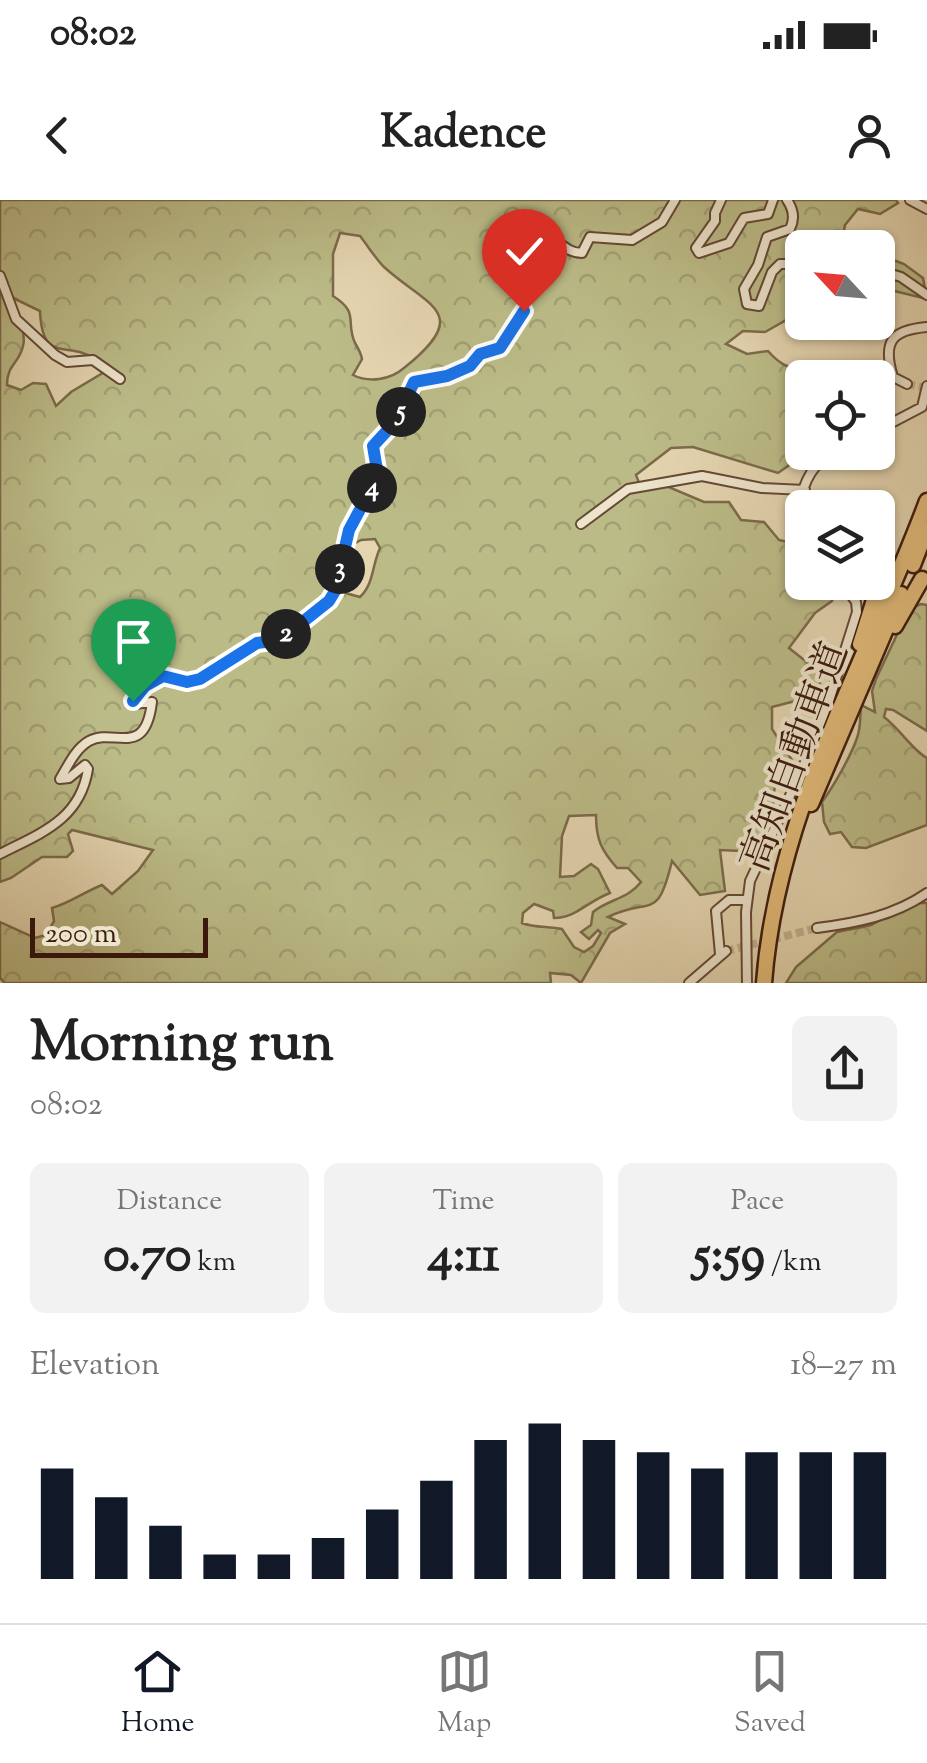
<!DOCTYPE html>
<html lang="en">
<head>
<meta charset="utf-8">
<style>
	:root { --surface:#fff; --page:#f2f2f2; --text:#222; --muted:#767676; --line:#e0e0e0; --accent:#111827 }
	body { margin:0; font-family:"Sorts Mill Goudy","Noto Serif JP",serif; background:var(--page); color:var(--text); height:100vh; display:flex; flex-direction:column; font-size:38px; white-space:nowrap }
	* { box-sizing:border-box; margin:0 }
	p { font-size:32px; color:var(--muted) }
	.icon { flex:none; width:55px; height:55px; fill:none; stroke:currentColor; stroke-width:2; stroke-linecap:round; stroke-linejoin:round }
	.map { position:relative; height:783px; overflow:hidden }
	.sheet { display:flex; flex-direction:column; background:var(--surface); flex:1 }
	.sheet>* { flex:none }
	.needle { width:65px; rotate:296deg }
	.fabs { position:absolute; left:785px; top:30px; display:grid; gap:20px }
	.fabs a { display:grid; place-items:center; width:110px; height:110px; border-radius:15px; background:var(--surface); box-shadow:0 2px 8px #0004; font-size:50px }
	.scale { position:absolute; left:30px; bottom:25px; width:178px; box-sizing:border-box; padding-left:10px; border:5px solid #3b190c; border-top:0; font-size:28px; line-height:35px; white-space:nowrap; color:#3b190c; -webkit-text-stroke:8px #ede4cc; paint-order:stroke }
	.pin { position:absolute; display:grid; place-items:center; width:85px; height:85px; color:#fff; margin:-102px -42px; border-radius:50% 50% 50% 0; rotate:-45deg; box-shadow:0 0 10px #0007 }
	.pin .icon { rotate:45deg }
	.km { position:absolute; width:50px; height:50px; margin:-25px; border-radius:50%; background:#222; color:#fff; font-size:28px; line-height:50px; text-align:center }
	.round { display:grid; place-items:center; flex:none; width:105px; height:105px; border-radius:15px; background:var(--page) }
	.head { display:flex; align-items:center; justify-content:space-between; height:170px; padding:0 30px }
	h1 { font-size:55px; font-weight:800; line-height:75px }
	.figures { display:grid; grid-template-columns:repeat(3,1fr); gap:15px; height:170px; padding:10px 30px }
	.figures div { display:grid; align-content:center; border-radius:15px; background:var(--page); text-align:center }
	.figures b { font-size:50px; font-weight:800 }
	.figures small { font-size:28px; font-weight:400 }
	.figures p { font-size:28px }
	.chart { height:280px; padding:20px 30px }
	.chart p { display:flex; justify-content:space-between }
	.chart svg { width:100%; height:180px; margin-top:10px; stroke:var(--accent); stroke-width:6 }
	.status { display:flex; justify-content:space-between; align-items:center; height:70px; padding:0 50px; background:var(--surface); direction:ltr }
	.status svg { height:28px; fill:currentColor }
	header { display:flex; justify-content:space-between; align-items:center; height:130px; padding:0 30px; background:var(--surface); font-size:45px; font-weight:800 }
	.menu { display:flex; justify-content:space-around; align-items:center; height:140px; border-top:2px solid var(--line); background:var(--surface); font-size:28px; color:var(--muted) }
	.menu a { display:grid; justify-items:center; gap:5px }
	.menu .selected { color:var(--accent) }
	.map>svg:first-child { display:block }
</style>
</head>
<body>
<div class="status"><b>08:02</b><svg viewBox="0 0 49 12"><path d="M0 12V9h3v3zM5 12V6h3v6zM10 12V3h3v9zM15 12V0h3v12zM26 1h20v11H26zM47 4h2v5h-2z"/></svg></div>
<header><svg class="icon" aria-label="back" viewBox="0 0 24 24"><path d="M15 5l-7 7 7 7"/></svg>Kadence<svg class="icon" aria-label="person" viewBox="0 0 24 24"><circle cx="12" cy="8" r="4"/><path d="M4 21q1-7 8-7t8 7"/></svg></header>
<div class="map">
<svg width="927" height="783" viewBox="0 0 927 783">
	<defs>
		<pattern id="forest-crowns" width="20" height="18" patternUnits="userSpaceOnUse" patternTransform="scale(2.5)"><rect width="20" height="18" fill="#bbbb87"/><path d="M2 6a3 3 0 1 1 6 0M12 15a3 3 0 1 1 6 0" fill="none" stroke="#a2a073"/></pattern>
	</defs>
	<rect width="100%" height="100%" fill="#e4d5b0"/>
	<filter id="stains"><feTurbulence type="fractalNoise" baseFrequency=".002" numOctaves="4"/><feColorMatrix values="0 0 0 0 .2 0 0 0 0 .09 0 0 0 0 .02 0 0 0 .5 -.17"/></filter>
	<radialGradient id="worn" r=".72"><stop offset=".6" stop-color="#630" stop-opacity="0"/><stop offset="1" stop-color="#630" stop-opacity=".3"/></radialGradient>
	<path fill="url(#forest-crowns)" stroke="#7b6a4a" stroke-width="2.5" fill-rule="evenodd" d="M 0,0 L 896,0 L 898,3 L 880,14 L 858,9 L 845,25 L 841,46 L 845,47 L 802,48 L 802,111 L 765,132 L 743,131 L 726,144 L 747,154 L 768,151 C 790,176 797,162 817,177 L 802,178 L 802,250 L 795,261 L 778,273 L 693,247 L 671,248 L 636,275 L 641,288 L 664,285 L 704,302 L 729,302 L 741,320 L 764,322 L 779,340 L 800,345 L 802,382 L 828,383 L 832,401 L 815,413 L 789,448 L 823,475 L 815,496 L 772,507 L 772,529 L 797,568 L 789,584 L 775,581 L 772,625 L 761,645 L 741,651 L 720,650 L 725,691 L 700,695 L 672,661 C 657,723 652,696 608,717 L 625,724 L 610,733 L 581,783 L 571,775 L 550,773 L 551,783 L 5,783 L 0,778 L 0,722 L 35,738 L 46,735 L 54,721 L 52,708 C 70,703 84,692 102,685 L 112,694 L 138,671 L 153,650 L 72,630 L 68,634 L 73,651 L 67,657 L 42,657 L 11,678 L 0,682 ZM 340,33 L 360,36 C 368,46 375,58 384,67 C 428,107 474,112 404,168 C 390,180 369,183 353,175 L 362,159 C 361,153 358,148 355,143 C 345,121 360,113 333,96 L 333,54 ZM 9,96 L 40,111 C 42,165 68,140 95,159 C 99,162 102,167 106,171 L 71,192 L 56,206 L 46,184 L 33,183 L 21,190 L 7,185 C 7,164 19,164 23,146 C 27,131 15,110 9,96 ZM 375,339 L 380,348 C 372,365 374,384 360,397 L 338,391 L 350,346 L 361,340 ZM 596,615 C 596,639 601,650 617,668 L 628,668 L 641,682 C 628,699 609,699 593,712 L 591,725 L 581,732 L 589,739 L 598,730 L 601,733 L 593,746 L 584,752 L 574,747 L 562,729 C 548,726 535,728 522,723 L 523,713 L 534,704 L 553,711 L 554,718 C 576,718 588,701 610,693 L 598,669 L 591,664 L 574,676 L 560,677 L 562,636 L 569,616 Z
		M 878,54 L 904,64 L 923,78 L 927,99 L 878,87 Z
		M 921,404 L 927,405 L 927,531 L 893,510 L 886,509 L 884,517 C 900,529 913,551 927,558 L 927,625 L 866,648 L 852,647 L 841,632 L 830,634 L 824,622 L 822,602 C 833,587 851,556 857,538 C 861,528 860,515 861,505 L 875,512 L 872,491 L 876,479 L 909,409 Z
		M 911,703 L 927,703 L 927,783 L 786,783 L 796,767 L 837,732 L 871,725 Z"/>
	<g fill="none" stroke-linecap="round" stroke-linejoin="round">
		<path stroke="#c2af8f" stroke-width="8" stroke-dasharray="8 4" stroke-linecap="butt" d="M 907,184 L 927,188
			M 726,751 L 817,728"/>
		<defs>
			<path id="minor" d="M 721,0 L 715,13 L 715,21 L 696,48 L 699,53 L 729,43 L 744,18 L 768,14 L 773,0
				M 787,0 C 794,10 795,19 790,29 L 767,37 L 758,65 L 744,89 L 747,104 L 759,106 L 772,72 L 780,64 L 802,64
				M 910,0 L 927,9
				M 878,70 L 901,77 L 927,95
				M 0,76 L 16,119 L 55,155 L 67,162 L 93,160 L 120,179
				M 907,184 L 893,177 C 882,141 892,130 927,127
				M 878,230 L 922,207 L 927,186
				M 581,324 L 628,289 L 702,276 L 762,288 L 805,290
				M 802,331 C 795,313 802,282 816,266 C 821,261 832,256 838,252
				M 0,654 C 41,633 80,620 88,569 L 85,565 L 69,578 L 60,579 C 68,566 75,549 89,541 C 114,527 145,560 152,502 L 134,504 L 133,501 L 145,486 L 163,476 L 187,482 L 201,479 L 257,443 L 272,441 L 290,432 L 329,401 L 335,391 L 349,330 L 379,276 L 373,246 L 397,221 L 414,182 L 447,176 L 470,166 L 481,154 L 505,143 L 512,125 L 521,118 C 534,87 481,56 535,32 C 555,32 562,53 582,53 L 590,37 L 632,40 L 662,22 L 675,0
				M 817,728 C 856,723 894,716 927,693
				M 720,754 L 716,711 L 729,700 L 746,700
				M 689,783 L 726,751
				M 747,783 L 746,712 L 750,681 L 801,572 L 829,501 L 857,412 L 856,402 L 842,382"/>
			<path id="motorway" d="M 913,365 L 927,329
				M 895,426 L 922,379
				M 860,444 L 879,384
				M 811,604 L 901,394
				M 764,783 C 777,610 868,460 927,301"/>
		</defs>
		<use href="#minor" stroke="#654835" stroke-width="12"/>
		<use href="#motorway" stroke="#3b190c" stroke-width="19"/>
		<use href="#minor" stroke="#ede4cc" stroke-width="8"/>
		<use href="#motorway" stroke="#e2ba78" stroke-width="14"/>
	</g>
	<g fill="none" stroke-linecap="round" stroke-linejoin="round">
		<defs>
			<path id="route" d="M 133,501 L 145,486 L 163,476 L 187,482 L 200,479 L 257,443 L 272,441 L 290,432 L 329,401 L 335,391 L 349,330 L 378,276 L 373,246 L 396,221 L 414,182 L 447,176 L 470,166 L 480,154 L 500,148 L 524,111"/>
		</defs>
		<use href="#route" stroke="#fff" stroke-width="20"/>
		<use href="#route" stroke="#1a73e8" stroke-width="12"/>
	</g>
	<g text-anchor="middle" stroke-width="8" stroke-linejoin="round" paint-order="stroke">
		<g font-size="40" fill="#3b190c" stroke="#ede4cc">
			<text transform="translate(793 556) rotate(-70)" y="14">高知自動車道</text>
		</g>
	</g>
	<rect width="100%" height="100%" filter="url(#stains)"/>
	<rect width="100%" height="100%" fill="url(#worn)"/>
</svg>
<div class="fabs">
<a><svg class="needle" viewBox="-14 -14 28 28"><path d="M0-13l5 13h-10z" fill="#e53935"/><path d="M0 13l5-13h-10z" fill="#767676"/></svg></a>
<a><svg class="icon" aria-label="locate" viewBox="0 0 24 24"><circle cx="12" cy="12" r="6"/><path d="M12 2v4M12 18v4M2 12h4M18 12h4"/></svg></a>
<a><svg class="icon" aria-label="layers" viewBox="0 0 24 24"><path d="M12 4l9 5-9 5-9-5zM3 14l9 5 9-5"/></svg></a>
</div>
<div class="scale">200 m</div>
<div class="pin" style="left:133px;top:501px;background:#1e9e55"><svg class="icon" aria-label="arrive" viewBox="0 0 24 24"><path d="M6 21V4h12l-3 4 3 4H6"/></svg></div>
<div class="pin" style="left:524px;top:111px;background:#d93025"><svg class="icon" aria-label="check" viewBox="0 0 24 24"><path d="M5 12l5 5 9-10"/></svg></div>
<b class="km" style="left:286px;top:434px">2</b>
<b class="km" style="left:340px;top:369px">3</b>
<b class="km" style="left:372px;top:288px">4</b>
<b class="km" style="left:401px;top:212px">5</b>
</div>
<section class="sheet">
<div class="head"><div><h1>Morning run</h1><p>08:02</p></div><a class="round"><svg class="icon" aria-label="share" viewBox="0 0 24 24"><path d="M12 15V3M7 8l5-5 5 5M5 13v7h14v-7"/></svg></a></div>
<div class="figures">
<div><p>Distance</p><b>0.70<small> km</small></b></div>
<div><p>Time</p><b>4:11</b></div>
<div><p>Pace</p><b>5:59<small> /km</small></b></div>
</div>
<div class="chart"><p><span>Elevation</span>18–27 m</p>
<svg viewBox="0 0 160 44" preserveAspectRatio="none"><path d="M5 44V17M15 44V24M25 44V31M35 44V38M45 44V38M55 44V34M65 44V27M75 44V20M85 44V10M95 44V6M105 44V10M115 44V13M125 44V17M135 44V13M145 44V13M155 44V13"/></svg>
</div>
</section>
<nav class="menu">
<a class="selected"><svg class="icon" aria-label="home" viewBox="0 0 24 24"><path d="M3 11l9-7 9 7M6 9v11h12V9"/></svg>Home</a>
<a><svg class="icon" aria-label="map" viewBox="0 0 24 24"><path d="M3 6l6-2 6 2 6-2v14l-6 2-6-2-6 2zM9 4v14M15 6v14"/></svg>Map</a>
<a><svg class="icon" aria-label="saved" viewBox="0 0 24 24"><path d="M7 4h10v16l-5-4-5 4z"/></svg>Saved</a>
</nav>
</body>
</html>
